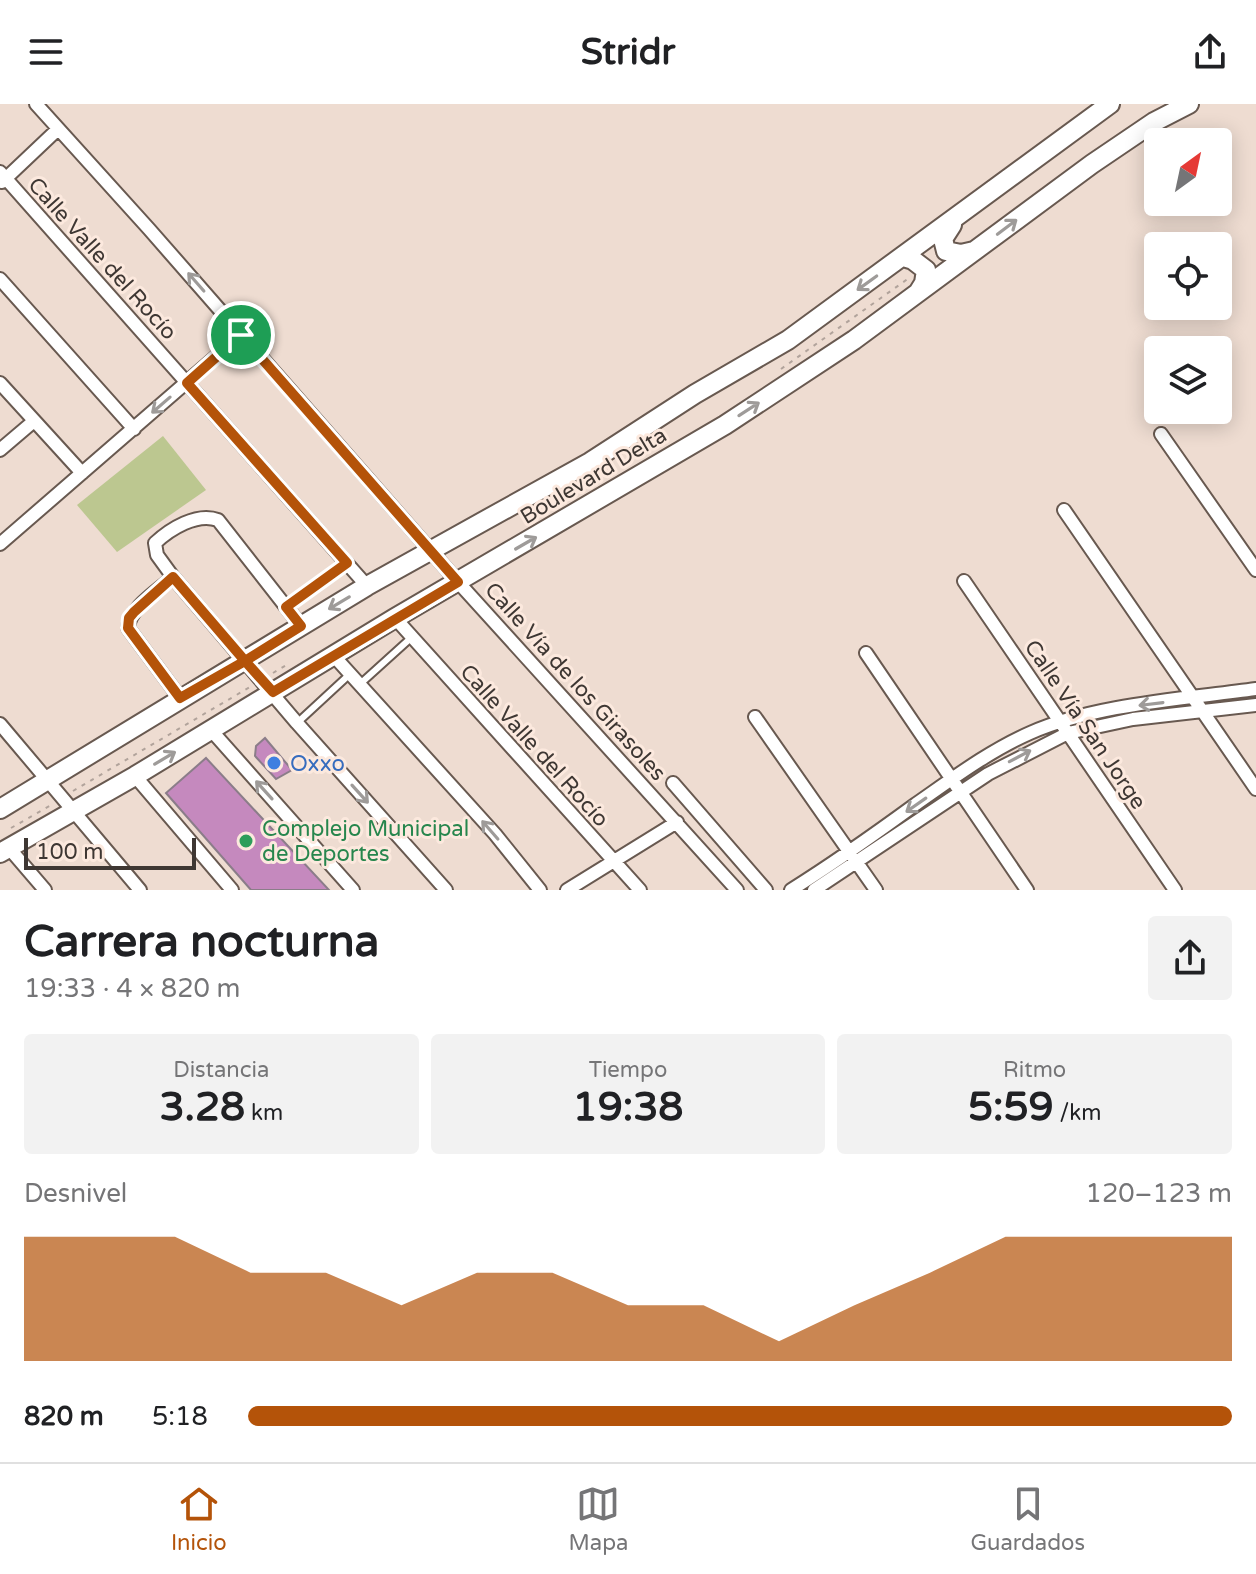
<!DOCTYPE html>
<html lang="es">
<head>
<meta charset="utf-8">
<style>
	:root { --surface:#fff; --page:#f2f2f2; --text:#202124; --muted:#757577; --line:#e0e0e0; --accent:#b45309 }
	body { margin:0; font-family:"Varela Round",sans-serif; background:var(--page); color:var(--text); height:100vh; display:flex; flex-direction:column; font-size:30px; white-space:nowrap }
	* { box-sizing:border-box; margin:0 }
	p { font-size:26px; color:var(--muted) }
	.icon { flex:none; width:44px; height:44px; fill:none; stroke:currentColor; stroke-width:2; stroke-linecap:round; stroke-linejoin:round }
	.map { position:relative; height:786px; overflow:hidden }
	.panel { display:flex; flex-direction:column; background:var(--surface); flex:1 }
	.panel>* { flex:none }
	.needle { width:52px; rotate:33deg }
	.controls { position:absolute; left:1144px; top:24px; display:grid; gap:16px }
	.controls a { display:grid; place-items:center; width:88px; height:88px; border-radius:8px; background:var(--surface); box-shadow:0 4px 20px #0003; font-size:40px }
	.scale { position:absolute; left:24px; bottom:20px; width:172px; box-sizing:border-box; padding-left:8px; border:4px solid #3e3733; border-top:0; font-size:22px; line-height:28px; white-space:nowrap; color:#3e3733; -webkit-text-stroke:6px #fce9de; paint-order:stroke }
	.pin { position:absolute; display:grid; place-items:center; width:68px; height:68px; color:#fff; margin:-34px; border:4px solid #fff; border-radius:50%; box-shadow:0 2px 8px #0007 }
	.round { display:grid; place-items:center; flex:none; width:84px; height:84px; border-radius:8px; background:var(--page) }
	.headline { display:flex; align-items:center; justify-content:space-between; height:136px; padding:0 24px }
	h1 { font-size:44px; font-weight:700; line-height:60px }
	.stats { display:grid; grid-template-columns:repeat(3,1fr); gap:12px; height:136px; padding:8px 24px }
	.stats div { display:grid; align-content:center; border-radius:8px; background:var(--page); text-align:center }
	.stats b { font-size:40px; font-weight:700 }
	.stats small { font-size:22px; font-weight:400 }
	.stats p { font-size:22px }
	.chart { height:224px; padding:16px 24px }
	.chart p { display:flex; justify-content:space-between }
	.chart svg { width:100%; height:144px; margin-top:8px; fill:var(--accent); opacity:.7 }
	ul { padding:0 24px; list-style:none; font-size:26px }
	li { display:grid; grid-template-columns:128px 96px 1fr; align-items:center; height:60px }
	li i { height:20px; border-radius:10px; background:var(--accent) }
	header { display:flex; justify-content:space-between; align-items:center; height:104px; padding:0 24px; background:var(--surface); font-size:36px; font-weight:700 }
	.tabs { display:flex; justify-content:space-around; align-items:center; height:112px; border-top:2px solid var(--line); background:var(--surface); font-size:22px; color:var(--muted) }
	.tabs a { display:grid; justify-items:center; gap:4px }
	.tabs .active { color:var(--accent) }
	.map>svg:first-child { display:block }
</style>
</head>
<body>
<header><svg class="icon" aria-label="menu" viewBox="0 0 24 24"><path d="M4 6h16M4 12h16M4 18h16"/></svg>Stridr<svg class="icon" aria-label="share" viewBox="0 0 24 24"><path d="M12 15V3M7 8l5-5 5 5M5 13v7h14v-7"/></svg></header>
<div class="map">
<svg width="1256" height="786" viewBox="0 0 1256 786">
	<rect width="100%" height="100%" fill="#eedcd1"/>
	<path fill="#bcc790" d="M 163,332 L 206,386 L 117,448 L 77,401 Z"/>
	<path fill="#c589be" stroke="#8b7d89" stroke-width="2" d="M 265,634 L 292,666 L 276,675 L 255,652 L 256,642 Z
		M 206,654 L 329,786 L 251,786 L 166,689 Z"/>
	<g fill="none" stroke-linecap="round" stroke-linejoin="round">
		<defs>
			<path id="lane" d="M 286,503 L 347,459
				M 360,580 L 412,533
				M 297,619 L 350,570"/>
			<path id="street" d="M 36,0 L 149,125 L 458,478 L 737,786
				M 0,68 L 367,482
				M 2,78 L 58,25
				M 0,175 L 134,325
				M 0,279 L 82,369
				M 1161,330 L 1256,466
				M 0,346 L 34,317
				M 1064,406 L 1256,685
				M 0,440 L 241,231
				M 173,473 C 159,486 129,504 128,524 L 180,594
				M 964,477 L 1175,786
				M 395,514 L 640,786
				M 301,522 L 218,416 C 197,408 170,425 155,439 L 157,451 L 173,473 L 297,619 L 446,786
				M 866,549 L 1027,786
				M 333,551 L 495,730 L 540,786
				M 755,613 L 876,786
				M 0,620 L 140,786
				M 211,626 L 353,786
				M 135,672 L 232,786
				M 673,679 L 766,786
				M 9,744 L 45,786
				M 567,786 L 677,718
				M 791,786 C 834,759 875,730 916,700 C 952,675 989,647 1030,629 C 1095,600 1185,595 1256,585
				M 814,786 L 988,670 L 1068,629 L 1133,615 L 1256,601"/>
			<path id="primary" d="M 952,121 L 943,135 L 946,147 L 961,150 L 974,147
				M 903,153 L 913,156 L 926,166 L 924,179 L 919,187
				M 0,705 L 367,482 L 590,358 L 695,290 L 788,236 L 1110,0
				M 0,749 L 135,672 L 395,514 L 725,321 L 854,236 L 1092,60 L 1154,18 L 1189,0"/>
		</defs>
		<use href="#lane" stroke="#685950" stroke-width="10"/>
		<use href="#street" stroke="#685950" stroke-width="16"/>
		<use href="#primary" stroke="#685950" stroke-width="22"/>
		<path stroke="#b1a39b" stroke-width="2" stroke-dasharray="4 6" stroke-linecap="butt" d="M 781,265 L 909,174
			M 273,569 L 288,560
			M 73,687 L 250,583
			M 11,724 L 51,701"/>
		<use href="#lane" stroke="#fff" stroke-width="6"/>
		<use href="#street" stroke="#fff" stroke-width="12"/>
		<use href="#primary" stroke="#fff" stroke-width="18"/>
	</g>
	<defs><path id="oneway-shaft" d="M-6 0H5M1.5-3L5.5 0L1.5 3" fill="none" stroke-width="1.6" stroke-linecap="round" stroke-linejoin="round" transform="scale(2)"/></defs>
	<g stroke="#9e9b99">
		<use href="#oneway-shaft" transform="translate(1007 123) rotate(-37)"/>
		<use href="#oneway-shaft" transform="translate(196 178) rotate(-131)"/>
		<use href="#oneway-shaft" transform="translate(867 179) rotate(144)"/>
		<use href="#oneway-shaft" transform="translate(161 301) rotate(139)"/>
		<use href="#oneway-shaft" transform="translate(749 305) rotate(-33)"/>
		<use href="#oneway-shaft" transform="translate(526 439) rotate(-30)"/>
		<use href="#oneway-shaft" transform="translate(339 499) rotate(149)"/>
		<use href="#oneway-shaft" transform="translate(1151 600) rotate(173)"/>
		<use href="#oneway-shaft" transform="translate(1020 652) rotate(-28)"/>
		<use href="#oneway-shaft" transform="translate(165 654) rotate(-31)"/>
		<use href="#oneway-shaft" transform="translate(264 686) rotate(-132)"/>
		<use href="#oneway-shaft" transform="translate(360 690) rotate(48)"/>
		<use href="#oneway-shaft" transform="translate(916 701) rotate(145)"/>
		<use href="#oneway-shaft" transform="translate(490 726) rotate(-131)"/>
	</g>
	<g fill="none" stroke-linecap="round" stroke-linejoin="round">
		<defs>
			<path id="route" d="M 241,231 L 187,279 L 347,459 L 286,503 L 301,522 L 245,557 L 173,473 L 134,508 L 129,514 L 128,524 L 180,594 L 245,557 L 273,588 L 458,478 L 241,231"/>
		</defs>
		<use href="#route" stroke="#fff" stroke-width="16"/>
		<use href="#route" stroke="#b45309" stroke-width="10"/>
	</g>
	<circle fill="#3f7fe0" stroke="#fce9de" stroke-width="3" cx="274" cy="659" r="8"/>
	<circle fill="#2e9e5b" stroke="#fce9de" stroke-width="3" cx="246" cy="737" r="8"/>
	<g text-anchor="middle" stroke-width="6" stroke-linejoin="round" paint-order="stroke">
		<g font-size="22" fill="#3e3733" stroke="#fce9de">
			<text transform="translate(103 154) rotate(48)" y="8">Calle Valle del Rocío</text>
			<text transform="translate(593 371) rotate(-31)" y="8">Boulevard Delta</text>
			<text transform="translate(576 577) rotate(48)" y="8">Calle Vía de los Girasoles</text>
			<text transform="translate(1086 620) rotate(56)" y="8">Calle Vía San Jorge</text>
			<text transform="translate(535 641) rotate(48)" y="8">Calle Valle del Rocío</text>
		</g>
		<g font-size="22" fill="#366cbe" stroke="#fce9de" text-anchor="start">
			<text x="290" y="667">Oxxo</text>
		</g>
		<g font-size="22" fill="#27864d" stroke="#fce9de" text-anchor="start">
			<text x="262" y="732">Complejo Municipal<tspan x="262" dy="25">de Deportes</tspan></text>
		</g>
	</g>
</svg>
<div class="controls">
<a><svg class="needle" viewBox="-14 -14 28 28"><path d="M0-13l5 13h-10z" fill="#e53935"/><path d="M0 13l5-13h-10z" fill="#757577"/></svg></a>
<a><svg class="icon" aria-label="locate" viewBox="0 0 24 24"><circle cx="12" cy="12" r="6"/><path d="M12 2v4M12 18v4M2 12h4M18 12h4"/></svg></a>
<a><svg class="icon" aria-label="layers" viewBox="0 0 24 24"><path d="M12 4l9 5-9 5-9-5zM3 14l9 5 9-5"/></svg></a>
</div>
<div class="scale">100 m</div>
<div class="pin" style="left:241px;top:231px;background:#1e9e55"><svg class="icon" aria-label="arrive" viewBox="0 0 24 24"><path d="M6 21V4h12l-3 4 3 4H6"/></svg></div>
</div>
<section class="panel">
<div class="headline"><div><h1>Carrera nocturna</h1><p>19:33 · 4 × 820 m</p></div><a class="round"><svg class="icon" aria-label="share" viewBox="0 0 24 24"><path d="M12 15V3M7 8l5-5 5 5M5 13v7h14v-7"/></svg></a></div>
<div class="stats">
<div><p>Distancia</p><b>3.28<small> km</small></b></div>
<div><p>Tiempo</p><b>19:38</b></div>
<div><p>Ritmo</p><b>5:59<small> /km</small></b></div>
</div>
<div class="chart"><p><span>Desnivel</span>120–123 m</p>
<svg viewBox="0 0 160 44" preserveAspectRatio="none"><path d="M0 44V6L10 6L20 6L30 17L40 17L50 27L60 17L70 17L80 27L90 27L100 38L110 27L120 17L130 6L140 6L150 6L160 6V44z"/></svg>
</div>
<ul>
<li><b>820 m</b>5:18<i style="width:100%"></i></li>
</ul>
</section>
<nav class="tabs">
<a class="active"><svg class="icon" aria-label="home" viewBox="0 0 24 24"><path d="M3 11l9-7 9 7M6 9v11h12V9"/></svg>Inicio</a>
<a><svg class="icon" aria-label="map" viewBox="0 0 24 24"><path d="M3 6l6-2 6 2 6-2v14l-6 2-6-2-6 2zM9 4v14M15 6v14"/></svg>Mapa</a>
<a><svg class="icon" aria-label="saved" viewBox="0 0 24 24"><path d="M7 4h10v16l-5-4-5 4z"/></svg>Guardados</a>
</nav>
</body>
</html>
